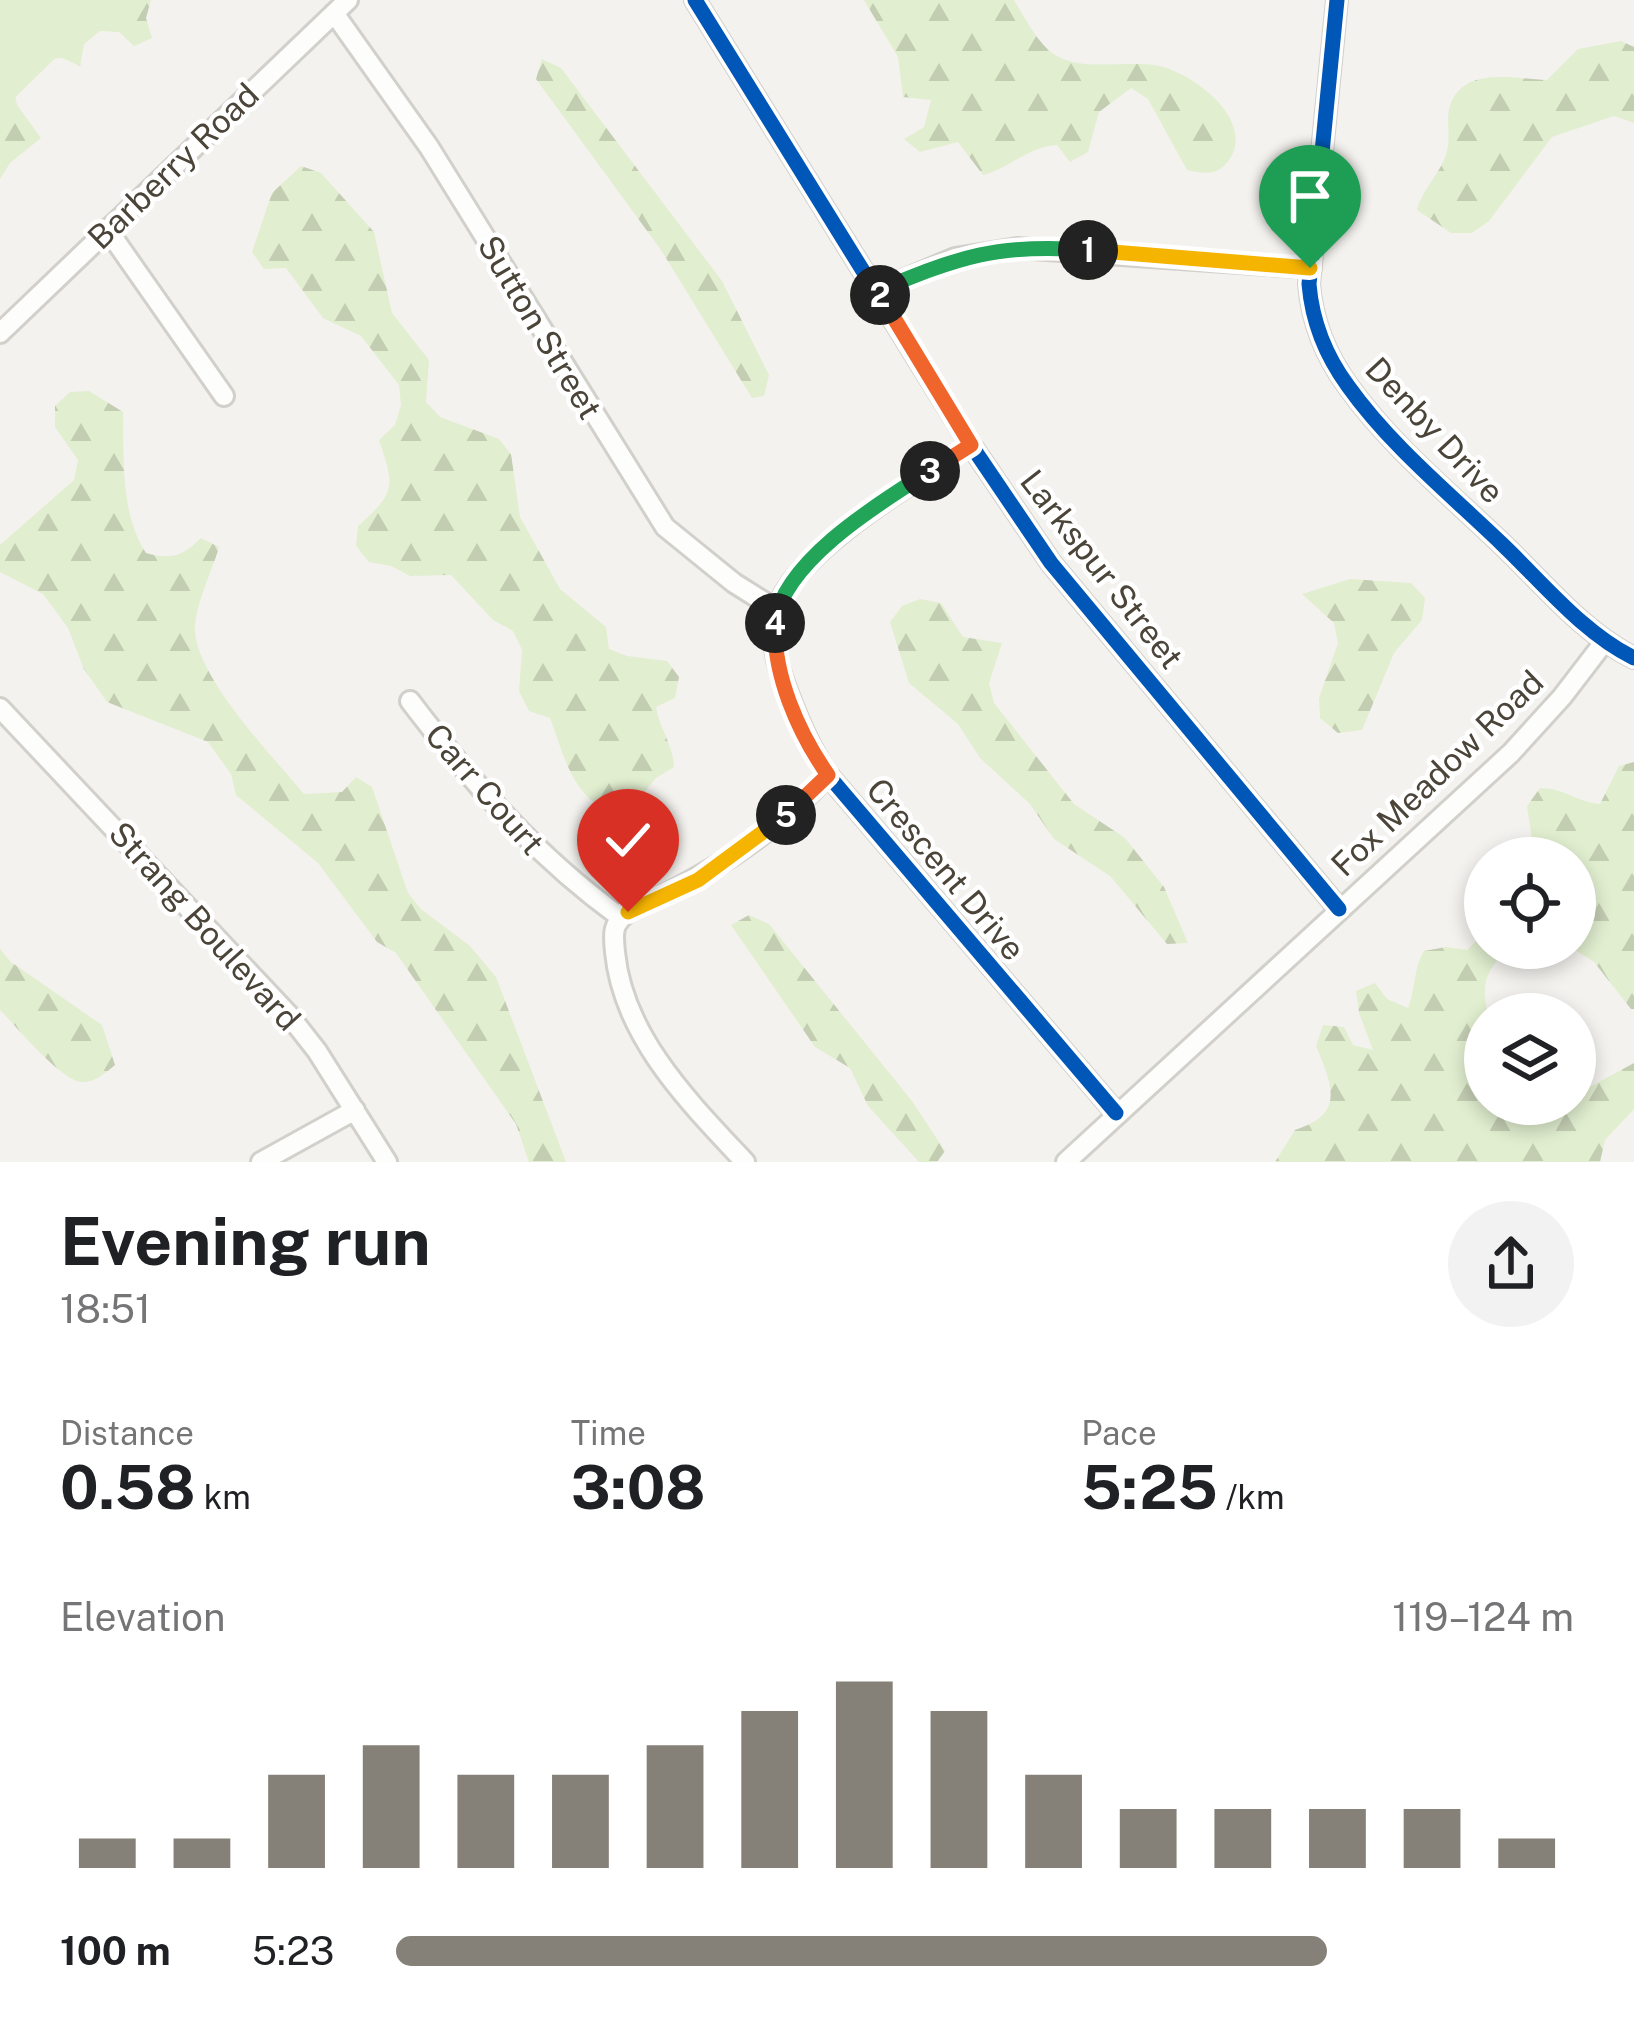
<!DOCTYPE html>
<html lang="en">
<head>
<meta charset="utf-8">
<style>
	:root { --surface:#fff; --page:#f2f2f2; --text:#202124; --muted:#757577; --accent:#868178 }
	body { margin:0; font-family:"Public Sans",sans-serif; background:var(--page); color:var(--text); height:100vh; display:flex; flex-direction:column; font-size:45px; white-space:nowrap }
	* { box-sizing:border-box; margin:0 }
	p { font-size:39px; color:var(--muted) }
	.icon { flex:none; width:66px; height:66px; fill:none; stroke:currentColor; stroke-width:2; stroke-linecap:round; stroke-linejoin:round }
	.map { position:relative; height:1162px; overflow:hidden }
	.sheet { display:flex; flex-direction:column; background:var(--surface); flex:1 }
	.sheet>* { flex:none }
	.buttons { position:absolute; left:1464px; top:837px; display:grid; gap:24px }
	.buttons a { display:grid; place-items:center; width:132px; height:132px; border-radius:50%; background:var(--surface); box-shadow:0 6px 18px #0003; font-size:60px }
	.pin { position:absolute; display:grid; place-items:center; width:102px; height:102px; color:#fff; margin:-123px -51px; border-radius:50% 50% 50% 0; rotate:-45deg; box-shadow:0 0 12px #0007 }
	.pin .icon { rotate:45deg }
	.km { position:absolute; width:60px; height:60px; margin:-30px; border-radius:50%; background:#222; color:#fff; font-size:33px; line-height:60px; text-align:center }
	.round { display:grid; place-items:center; flex:none; width:126px; height:126px; border-radius:63px; background:var(--page) }
	.head { display:flex; align-items:center; justify-content:space-between; height:204px; padding:0 60px }
	h1 { font-size:66px; font-weight:700; line-height:90px }
	.stats { display:grid; grid-template-columns:repeat(3,1fr); gap:18px; height:204px; padding:12px 60px }
	.stats div { display:grid; align-content:center }
	.stats b { font-size:60px; font-weight:700 }
	.stats small { font-size:33px; font-weight:400 }
	.stats p { font-size:33px }
	.chart { height:336px; padding:24px 60px }
	.chart p { display:flex; justify-content:space-between }
	.chart svg { width:100%; height:216px; margin-top:12px; stroke:var(--accent); stroke-width:6 }
	ul { padding:0 60px; list-style:none; font-size:39px }
	li { display:grid; grid-template-columns:192px 144px 1fr; align-items:center; height:90px }
	li i { height:30px; border-radius:15px; background:var(--accent) }
	.map>svg:first-child { display:block }
</style>
</head>
<body>
<div class="map">
<svg width="1634" height="1162" viewBox="0 0 1634 1162">
	<defs>
		<pattern id="forest-firs" width="22" height="20" patternUnits="userSpaceOnUse" patternTransform="scale(3)"><rect width="22" height="20" fill="#e1eecf"/><path d="M5 1l3.5 6h-7zM16 11l3.5 6h-7z" fill="#c3cdb2"/></pattern>
	</defs>
	<rect width="100%" height="100%" fill="#f4f2ee"/>
	<path fill="url(#forest-firs)" d="M 0,0 L 151,0 L 146,18 L 152,38 L 134,46 L 119,32 L 100,31 L 84,44 L 80,66 L 62,58 L 42,59 L 13,86 L 17,105 L 41,138 L 10,163 L 0,179 Z
		M 864,0 L 1014,0 C 1026,19 1039,48 1061,58 C 1086,70 1126,61 1154,65 C 1191,70 1257,120 1229,160 C 1218,176 1204,174 1187,170 L 1148,99 L 1131,88 L 1099,112 L 1088,152 L 1070,162 L 1057,145 C 1027,147 1012,167 983,175 L 958,142 L 920,152 L 904,139 L 924,127 L 931,100 L 903,97 L 898,57 Z
		M 1621,41 L 1634,47 L 1634,123 L 1614,116 L 1552,137 L 1489,221 L 1472,233 L 1451,233 L 1417,210 C 1423,187 1441,174 1447,151 C 1451,135 1445,117 1451,103 C 1466,66 1515,79 1547,80 L 1578,49 Z
		M 542,59 L 561,68 L 722,281 L 769,375 L 764,396 L 752,398 L 661,250 L 536,79 Z
		M 301,166 L 321,173 L 374,232 L 392,313 L 429,360 L 426,402 L 440,417 L 499,439 L 511,454 L 520,517 L 560,589 L 606,627 L 609,649 L 627,656 L 667,661 L 679,677 L 675,698 L 656,707 C 660,730 673,744 674,767 L 656,778 L 624,816 C 574,805 566,761 550,718 L 529,711 L 519,691 L 522,650 L 513,631 L 493,620 L 451,575 L 410,576 L 391,566 L 369,562 L 356,546 L 358,526 C 396,492 395,487 379,440 L 395,425 L 401,405 L 399,385 L 361,336 L 323,318 L 286,268 L 264,269 L 252,252 L 272,193 Z
		M 89,391 L 123,412 C 124,458 120,513 146,553 C 171,560 183,556 201,538 L 219,547 C 212,572 195,604 195,630 C 196,677 274,758 304,794 L 342,792 L 356,777 L 372,787 L 408,893 L 421,909 L 470,946 L 496,977 L 566,1162 L 529,1162 L 516,1124 L 396,953 L 377,942 L 318,863 L 236,795 L 231,774 L 208,742 L 107,702 L 84,669 L 68,628 L 43,594 L 0,572 L 0,545 L 74,480 L 78,460 L 55,427 L 55,406 L 70,392 Z
		M 1350,579 L 1411,583 L 1425,598 L 1422,620 L 1394,653 L 1362,730 L 1338,733 L 1320,718 L 1319,698 L 1338,643 L 1334,623 L 1302,594 Z
		M 920,599 L 941,603 L 963,637 L 1002,643 L 989,683 L 994,703 L 1074,804 L 1125,838 L 1164,887 L 1188,943 L 1167,944 L 1110,876 L 1054,839 L 1030,804 L 980,758 L 958,724 L 909,683 L 890,622 L 902,606 Z
		M 1634,762 L 1634,1009 L 1631,1009 L 1594,962 L 1572,948 L 1575,948 L 1575,858 L 1535,858 L 1527,806 L 1540,788 C 1564,788 1577,802 1600,804 L 1619,766 Z
		M 1485,900 L 1485,948 L 1510,948 C 1487,968 1480,983 1488,1014 L 1485,1014 L 1485,1104 L 1575,1104 L 1575,1095 L 1634,1063 L 1634,1109 L 1605,1140 L 1600,1162 L 1275,1162 L 1295,1130 C 1346,1114 1332,1085 1316,1046 L 1323,1025 L 1344,1027 L 1353,1045 L 1373,1050 L 1359,1013 L 1356,991 L 1375,983 L 1387,999 L 1408,1008 C 1416,988 1413,970 1424,951 L 1446,947 L 1467,950 L 1482,935 Z
		M 749,915 L 769,924 L 912,1101 L 945,1151 L 937,1162 L 919,1162 L 868,1106 L 850,1068 L 815,1047 L 731,925 Z
		M 0,949 L 11,962 L 102,1025 L 115,1065 C 105,1073 95,1083 81,1082 C 59,1079 16,1026 0,1010 Z"/>
	<path fill="#e1eecf" d="M 0,0 L 115,0 L 0,112 Z"/>
	<g fill="none" stroke-linecap="round" stroke-linejoin="round">
		<defs>
			<path id="street" d="M 695,0 L 971,445 L 1051,563 L 1339,909
				M 1337,0 L 1309,284 C 1312,320 1326,356 1348,386 C 1390,445 1450,494 1502,544 C 1543,583 1583,633 1634,658
				M 334,13 L 429,147 L 665,527 L 734,583 L 777,610
				M 107,229 L 224,396
				M 877,291 L 955,258 L 1017,248 L 1311,268
				M 0,333 L 348,0
				M 971,445 C 920,478 792,552 777,611 C 769,644 779,671 791,701 C 801,727 812,752 828,775 L 1116,1113
				M 410,701 C 474,785 535,855 620,917
				M 0,708 L 288,1014 L 317,1051 L 387,1162
				M 261,1162 L 355,1110
				M 745,1162 C 690,1103 623,1037 615,952 C 613,933 612,924 628,912 C 707,876 768,839 828,775
				M 1066,1162 L 1511,753 L 1562,697 L 1605,641"/>
		</defs>
		<use href="#street" stroke="#d2d0cb" stroke-width="24"/>
		<use href="#street" stroke="#fdfdfc" stroke-width="18"/>
		<defs>
			<path id="cycleway" d="M 695,0 L 971,445 L 1051,563 L 1339,909
				M 1337,0 L 1309,284 C 1312,320 1326,356 1348,386 C 1390,445 1450,494 1502,544 C 1543,583 1583,633 1634,658
				M 971,445 C 920,478 792,552 777,611 C 769,644 779,671 791,701 C 801,727 812,752 828,775 L 1116,1113"/>
		</defs>
		<use href="#cycleway" stroke="#fff" stroke-width="22"/>
		<use href="#cycleway" stroke="#0057b8" stroke-width="15"/>
	</g>
	<g fill="none" stroke-linecap="round" stroke-linejoin="round">
		<defs>
			<path id="split-1" d="M 1088,250 L 1310,268"/>
			<path id="split-2" d="M 880,295 L 877,291 C 959,257 997,243 1088,250"/>
			<path id="split-3" d="M 880,295 L 971,445 L 930,471"/>
			<path id="split-4" d="M 775,623 C 783,561 881,502 930,471"/>
			<path id="split-5" d="M 775,623 C 773,675 798,732 828,775 L 786,815"/>
			<path id="split-6" d="M 628,912 L 698,880 L 786,815"/>
		</defs>
		<use href="#split-1" stroke="#fff" stroke-width="24"/>
		<use href="#split-2" stroke="#fff" stroke-width="24"/>
		<use href="#split-3" stroke="#fff" stroke-width="24"/>
		<use href="#split-4" stroke="#fff" stroke-width="24"/>
		<use href="#split-5" stroke="#fff" stroke-width="24"/>
		<use href="#split-6" stroke="#fff" stroke-width="24"/>
		<use href="#split-1" stroke="#f5b400" stroke-width="15"/>
		<use href="#split-2" stroke="#22a559" stroke-width="15"/>
		<use href="#split-3" stroke="#f0652b" stroke-width="15"/>
		<use href="#split-4" stroke="#22a559" stroke-width="15"/>
		<use href="#split-5" stroke="#f0652b" stroke-width="15"/>
		<use href="#split-6" stroke="#f5b400" stroke-width="15"/>
	</g>
	<g text-anchor="middle" stroke-width="9" stroke-linejoin="round" paint-order="stroke">
		<g font-size="33" fill="#4b4439" stroke="#fff">
			<text transform="translate(173 166) rotate(-44)" y="12">Barberry Road</text>
			<text transform="translate(540 327) rotate(59)" y="12">Sutton Street</text>
			<text transform="translate(1435 430) rotate(47)" y="12">Denby Drive</text>
			<text transform="translate(1102 569) rotate(52)" y="12">Larkspur Street</text>
			<text transform="translate(1437 773) rotate(-44)" y="12">Fox Meadow Road</text>
			<text transform="translate(485 789) rotate(49)" y="12">Carr Court</text>
			<text transform="translate(946 869) rotate(50)" y="12">Crescent Drive</text>
			<text transform="translate(205 926) rotate(48)" y="12">Strang Boulevard</text>
		</g>
	</g>
</svg>
<div class="buttons">
<a><svg class="icon" aria-label="locate" viewBox="0 0 24 24"><circle cx="12" cy="12" r="6"/><path d="M12 2v4M12 18v4M2 12h4M18 12h4"/></svg></a>
<a><svg class="icon" aria-label="layers" viewBox="0 0 24 24"><path d="M12 4l9 5-9 5-9-5zM3 14l9 5 9-5"/></svg></a>
</div>
<div class="pin" style="left:1310px;top:268px;background:#1e9e55"><svg class="icon" aria-label="arrive" viewBox="0 0 24 24"><path d="M6 21V4h12l-3 4 3 4H6"/></svg></div>
<div class="pin" style="left:628px;top:912px;background:#d93025"><svg class="icon" aria-label="check" viewBox="0 0 24 24"><path d="M5 12l5 5 9-10"/></svg></div>
<b class="km" style="left:1088px;top:250px">1</b>
<b class="km" style="left:880px;top:295px">2</b>
<b class="km" style="left:930px;top:471px">3</b>
<b class="km" style="left:775px;top:623px">4</b>
<b class="km" style="left:786px;top:815px">5</b>
</div>
<section class="sheet">
<div class="head"><div><h1>Evening run</h1><p>18:51</p></div><a class="round"><svg class="icon" aria-label="share" viewBox="0 0 24 24"><path d="M12 15V3M7 8l5-5 5 5M5 13v7h14v-7"/></svg></a></div>
<div class="stats">
<div><p>Distance</p><b>0.58<small> km</small></b></div>
<div><p>Time</p><b>3:08</b></div>
<div><p>Pace</p><b>5:25<small> /km</small></b></div>
</div>
<div class="chart"><p><span>Elevation</span>119–124 m</p>
<svg viewBox="0 0 160 44" preserveAspectRatio="none"><path d="M5 44V38M15 44V38M25 44V25M35 44V19M45 44V25M55 44V25M65 44V19M75 44V12M85 44V6M95 44V12M105 44V25M115 44V32M125 44V32M135 44V32M145 44V32M155 44V38"/></svg>
</div>
<ul>
<li><b>100 m</b>5:23<i style="width:79%"></i></li>
</ul>
</section>
</body>
</html>
